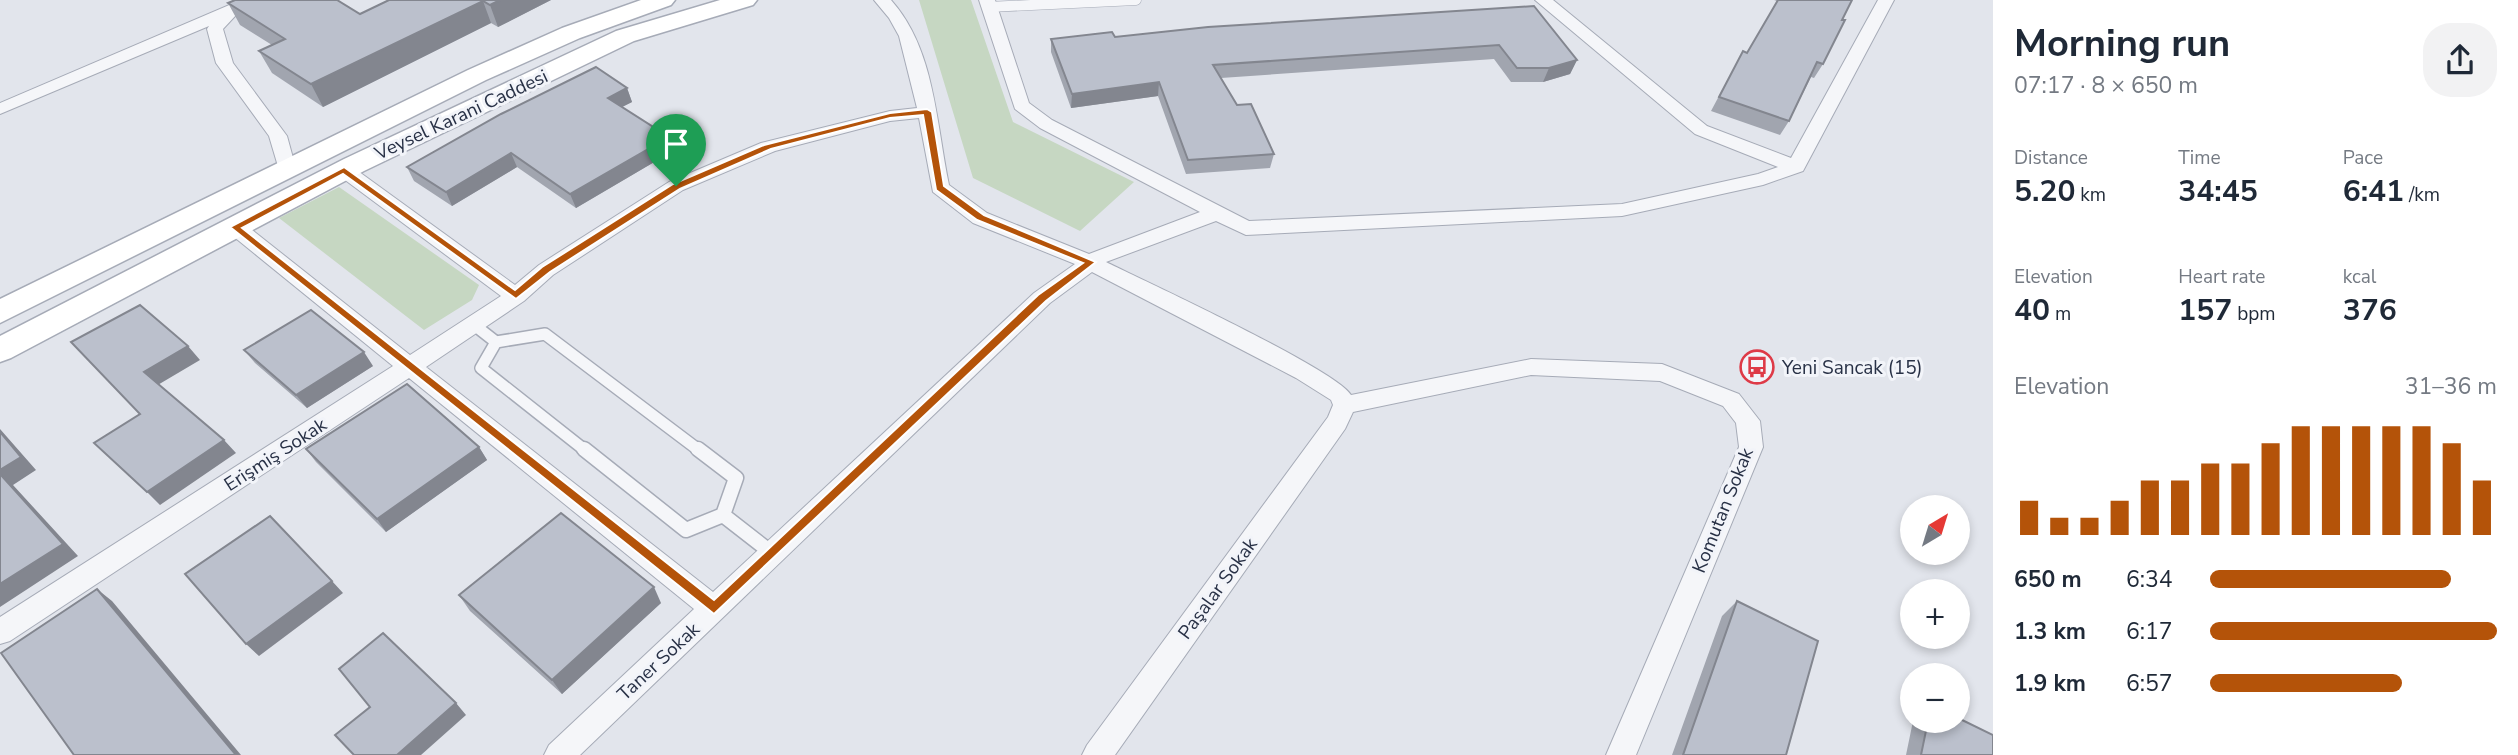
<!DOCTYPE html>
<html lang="en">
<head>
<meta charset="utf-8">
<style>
	:root { --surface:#fff; --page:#f2f2f3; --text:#1f2937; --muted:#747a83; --accent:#b45309 }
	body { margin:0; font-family:"Nunito Sans",sans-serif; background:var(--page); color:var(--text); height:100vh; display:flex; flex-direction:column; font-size:26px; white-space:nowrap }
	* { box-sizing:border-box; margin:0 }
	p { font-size:23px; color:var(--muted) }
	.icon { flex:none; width:38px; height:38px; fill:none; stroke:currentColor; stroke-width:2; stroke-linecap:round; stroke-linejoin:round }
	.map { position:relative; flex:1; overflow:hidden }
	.sheet { display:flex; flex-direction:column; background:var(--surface); width:525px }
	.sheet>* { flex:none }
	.needle { width:46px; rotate:38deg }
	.buttons { position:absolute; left:1900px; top:495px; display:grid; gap:14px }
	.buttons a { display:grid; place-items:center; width:70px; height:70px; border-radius:50%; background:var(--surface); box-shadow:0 4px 10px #0003; font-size:35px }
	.pin { position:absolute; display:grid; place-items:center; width:60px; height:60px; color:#fff; margin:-72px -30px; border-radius:50% 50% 50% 0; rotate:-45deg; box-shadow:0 0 7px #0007 }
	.pin .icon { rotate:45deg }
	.round { display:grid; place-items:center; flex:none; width:74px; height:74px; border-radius:28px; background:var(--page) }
	.headline { display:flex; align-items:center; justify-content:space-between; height:119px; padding:0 21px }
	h1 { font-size:38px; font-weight:700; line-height:52px }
	.figures { display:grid; grid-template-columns:repeat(3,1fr); gap:10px; height:119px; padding:7px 21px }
	.figures div { display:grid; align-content:center }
	.figures b { font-size:30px; font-weight:700 }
	.figures small { font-size:19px; font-weight:400 }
	.figures p { font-size:19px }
	.chart { height:196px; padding:14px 21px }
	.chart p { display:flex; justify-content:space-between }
	.chart svg { width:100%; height:126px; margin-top:7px; stroke:var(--accent); stroke-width:6 }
	ul { padding:0 21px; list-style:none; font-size:23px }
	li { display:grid; grid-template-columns:112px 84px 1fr; align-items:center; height:52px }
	li i { height:18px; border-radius:9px; background:var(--accent) }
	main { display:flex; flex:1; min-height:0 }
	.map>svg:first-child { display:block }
</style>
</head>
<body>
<main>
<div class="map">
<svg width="1993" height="755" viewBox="0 0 1993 755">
	<rect width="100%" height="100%" fill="#e2e5ec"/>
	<path fill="#c6d7c2" d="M 919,0 L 971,0 L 1013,122 L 1134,182 L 1080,231 L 973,178 Z
		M 339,187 L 479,285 L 472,300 L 424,330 L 279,218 Z"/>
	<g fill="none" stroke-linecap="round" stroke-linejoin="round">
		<defs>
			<path id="lane-far2" d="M 989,7 L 1136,0"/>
			<path id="lane-far1" d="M 473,324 L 496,342
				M 496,342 L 481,368 L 586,451
				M 496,342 L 545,334 L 700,451"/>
			<path id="lane" d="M 584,449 L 686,530 L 723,515 L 736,478 L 698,449
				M 723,515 L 773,554"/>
			<path id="street" d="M 241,0 L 263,0 L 237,14 L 223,29 L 233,63 L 287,136 L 296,169 L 294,173 L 280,173 L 269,136 L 216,63 L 207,29 L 209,26 L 0,114 L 0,103 Z
				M 874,0 L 891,0 C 935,49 936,123 949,185 L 987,213 L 1089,254 L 1200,212 L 1040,128 L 1015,109 L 979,0 L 995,0 L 1029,103 L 1052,120 L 1249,221 L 1622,204 L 1758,174 L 1778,167 L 1695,134 L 1535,0 L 1553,0 L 1707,126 L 1791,158 L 1878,0 L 1894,0 L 1803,171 L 1763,185 L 1622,216 L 1246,235 L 1216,221 L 1106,262 C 1145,281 1337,370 1351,395 L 1531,359 L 1662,364 L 1739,394 L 1760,421 L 1763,447 L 1636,755 L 1606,755 L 1739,447 L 1736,423 L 1723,406 L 1660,381 L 1531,375 L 1353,412 L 1345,429 L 1115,755 L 1082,755 L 1087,745 L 1328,417 L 1333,405 L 1331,400 L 1296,378 L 1092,272 L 1050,303 L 580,755 L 544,755 L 549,745 L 694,609 L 409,378 L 10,641 L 0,644 L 0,617 L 393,366 L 228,232 L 225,227 L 228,222 L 242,222 L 410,355 L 501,296 L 337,174 L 335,170 L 337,166 L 351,166 L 515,285 L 539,265 L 669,182 L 761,143 L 890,111 L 917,108 L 899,36 L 889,18 ZM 919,118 L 933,192 L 973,223 L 1075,264 L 1034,293 L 713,592 L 426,367 L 524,301 L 553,275 L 683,190 L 775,151 L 890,121 Z"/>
			<path id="secondary" d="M 641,0 L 675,0 L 671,5 L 580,38 L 486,80 L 0,323 L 0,299 L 468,70 L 562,28 Z
				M 720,0 L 757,0 L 753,5 L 634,41 L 364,171 L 11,358 L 0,362 L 0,336 L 344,159 L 616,31 Z"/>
		</defs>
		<use href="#lane-far2" stroke="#a6abb7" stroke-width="11"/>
		<use href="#lane-far1" stroke="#a6abb7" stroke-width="14"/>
		<use href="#lane" stroke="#a6abb7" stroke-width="17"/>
		<use href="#street" stroke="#a6abb7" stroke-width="2"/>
		<use href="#secondary" stroke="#a6abb7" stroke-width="3"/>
		<use href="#lane-far2" stroke="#f5f6f9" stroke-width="10"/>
		<use href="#lane-far1" stroke="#f5f6f9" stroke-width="11"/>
		<use href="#lane" stroke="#f5f6f9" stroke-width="14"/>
		<use href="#street" fill="#f5f6f9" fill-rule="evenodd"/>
		<use href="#secondary" fill="#fff" fill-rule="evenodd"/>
	</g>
	<path fill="#a1a5af" d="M 389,0 L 551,0 L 498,27 L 491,23 L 323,107 L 272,73 L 259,51 L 272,45 L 240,25 L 228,3 L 360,14 Z
		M 1774,0 L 1852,0 L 1842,20 L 1823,64 L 1814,78 L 1811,77 L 1789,121 L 1780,135 L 1711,111 L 1743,51 L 1747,53 L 1777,1 Z
		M 1534,6 L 1577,60 L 1570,74 L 1543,82 L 1511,82 L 1494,59 L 1221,78 L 1237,105 L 1274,154 L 1270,168 L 1186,174 L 1158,96 L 1071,108 L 1051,52 L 1051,39 L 1115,37 Z
		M 627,88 L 632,102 L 622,107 L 673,151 L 576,208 L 517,167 L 452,206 L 414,181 L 407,167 Z
		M 244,350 L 373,366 L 307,408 L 255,363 Z
		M 479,447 L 487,460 L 386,532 L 316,462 L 306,449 Z
		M 459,595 L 661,603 L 562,694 L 470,611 Z
		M 1737,601 L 1786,755 L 1672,755 L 1722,616 Z
		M 1913,721 L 1958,721 L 1993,755 L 1906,755 Z"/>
	<path fill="#83868f" d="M 500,0 L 551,0 L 498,27 L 490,5 Z
		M 483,1 L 491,23 L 323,107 L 311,84 Z
		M 1577,60 L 1570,74 L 1543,82 L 1549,68 Z
		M 1159,82 L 1158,96 L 1071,108 L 1072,94 Z
		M 627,88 L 632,102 L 612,112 L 608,98 Z
		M 669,137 L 673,151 L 576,208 L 570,194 Z
		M 511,153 L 517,167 L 452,206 L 446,192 Z
		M 188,346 L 200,360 L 156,386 L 144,372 Z
		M 364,352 L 373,366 L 307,408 L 296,395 Z
		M 0,429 L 36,470 L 13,485 L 78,556 L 0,607 Z
		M 224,440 L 236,453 L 160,505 L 147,492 Z
		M 479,447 L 487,460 L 386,532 L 377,519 Z
		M 332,581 L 343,593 L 259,656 L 246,644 Z
		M 654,587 L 661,603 L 562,694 L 552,680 Z
		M 97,589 L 112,601 L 241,755 L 236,755 Z
		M 456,703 L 466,715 L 421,755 L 397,755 Z"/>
	<path fill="#bbc0cc" stroke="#83868f" stroke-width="2" d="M 235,0 L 337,0 L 360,14 L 389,0 L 500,0 L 490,5 L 483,1 L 311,84 L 259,51 L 285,39 L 228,3 Z
		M 1778,0 L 1852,0 L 1842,20 L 1845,20 L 1823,64 L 1817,62 L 1789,121 L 1719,97 L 1743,51 L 1747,53 Z
		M 1534,6 L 1577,60 L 1549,68 L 1517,68 L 1499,45 L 1213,65 L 1237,105 L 1251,104 L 1274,154 L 1188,160 L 1159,82 L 1072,94 L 1051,39 L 1112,32 L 1115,37 L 1208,27 Z
		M 596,67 L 627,88 L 608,98 L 669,137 L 570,194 L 511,153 L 446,192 L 407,167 L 501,114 Z
		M 140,305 L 188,346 L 144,372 L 224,440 L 147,492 L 94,443 L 140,414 L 71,342 Z
		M 311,310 L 364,352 L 296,395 L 244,350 Z
		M 407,384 L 479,447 L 377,519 L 306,449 Z
		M 0,432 L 21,457 L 0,470 Z
		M 0,474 L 63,544 L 0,584 Z
		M 561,513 L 654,587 L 552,680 L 459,595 Z
		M 270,516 L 332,581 L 246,644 L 185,574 Z
		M 97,589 L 236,755 L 74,755 L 1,653 Z
		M 1737,601 L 1818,641 L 1786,755 L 1683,755 Z
		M 383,633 L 456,703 L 397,755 L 354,755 L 335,735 L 370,707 L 339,669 Z
		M 1958,718 L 1993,735 L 1993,755 L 1921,755 L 1928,721 L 1958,721 Z"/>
	<path fill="#b45309" stroke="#fff" stroke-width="2" fill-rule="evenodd" d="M 927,109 L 932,112 L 944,186 L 984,215 L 1096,262 L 1046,301 L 714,614 L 230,227 L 344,167 L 515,290 L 542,267 L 673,184 L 764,145 L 890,113 ZM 923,115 L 936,190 L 977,220 L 1083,263 L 1038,295 L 714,600 L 242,228 L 343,174 L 516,299 L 550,272 L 680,189 L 771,149 L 890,118 Z"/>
	<defs>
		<symbol id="bus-ring" viewBox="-11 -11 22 22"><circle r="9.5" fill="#f2f4f9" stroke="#de3a47" stroke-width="1.5"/><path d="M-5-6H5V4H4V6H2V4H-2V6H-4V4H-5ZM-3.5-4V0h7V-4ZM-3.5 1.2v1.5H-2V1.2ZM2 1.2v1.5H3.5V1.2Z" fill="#de3a47"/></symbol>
	</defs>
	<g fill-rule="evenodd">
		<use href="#bus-ring" x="1738" y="348" width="38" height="38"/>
	</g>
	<g text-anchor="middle" stroke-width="6" stroke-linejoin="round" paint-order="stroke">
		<g font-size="19" fill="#283146" stroke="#f2f4f9">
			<text transform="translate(461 114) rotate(-25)" y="7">Veysel Karani Caddesi</text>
			<text transform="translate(275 454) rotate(-33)" y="7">Erişmiş Sokak</text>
			<text transform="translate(1722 510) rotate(-68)" y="7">Komutan Sokak</text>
			<text transform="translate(1217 588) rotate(-54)" y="7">Paşalar Sokak</text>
			<text transform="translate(658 661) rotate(-43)" y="7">Taner Sokak</text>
		</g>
		<g font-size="19" fill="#283146" stroke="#f2f4f9" text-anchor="start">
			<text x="1782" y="374">Yeni Sancak (15)</text>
		</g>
	</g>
</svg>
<div class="buttons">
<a><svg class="needle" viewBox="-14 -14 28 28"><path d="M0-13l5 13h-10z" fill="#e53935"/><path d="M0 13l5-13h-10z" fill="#747a83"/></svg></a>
<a>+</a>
<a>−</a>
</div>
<div class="pin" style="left:676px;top:186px;background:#1e9e55"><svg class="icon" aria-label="arrive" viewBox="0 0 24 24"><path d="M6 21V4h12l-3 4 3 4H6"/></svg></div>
</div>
<section class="sheet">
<div class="headline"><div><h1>Morning run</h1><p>07:17 · 8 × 650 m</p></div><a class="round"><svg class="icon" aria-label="share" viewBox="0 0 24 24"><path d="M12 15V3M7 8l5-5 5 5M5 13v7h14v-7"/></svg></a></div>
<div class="figures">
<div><p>Distance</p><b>5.20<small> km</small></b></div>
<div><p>Time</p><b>34:45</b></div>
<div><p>Pace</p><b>6:41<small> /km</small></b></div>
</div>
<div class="figures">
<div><p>Elevation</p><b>40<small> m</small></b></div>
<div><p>Heart rate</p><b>157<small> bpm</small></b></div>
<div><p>kcal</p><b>376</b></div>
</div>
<div class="chart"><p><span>Elevation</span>31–36 m</p>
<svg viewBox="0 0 160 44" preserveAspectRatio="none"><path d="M5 44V32M15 44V38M25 44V38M35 44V32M45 44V25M55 44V25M65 44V19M75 44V19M85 44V12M95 44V6M105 44V6M115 44V6M125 44V6M135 44V6M145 44V12M155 44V25"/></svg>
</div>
<ul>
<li><b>650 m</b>6:34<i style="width:84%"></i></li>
<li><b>1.3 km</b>6:17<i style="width:100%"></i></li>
<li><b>1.9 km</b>6:57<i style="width:67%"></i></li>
</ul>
</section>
</main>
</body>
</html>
